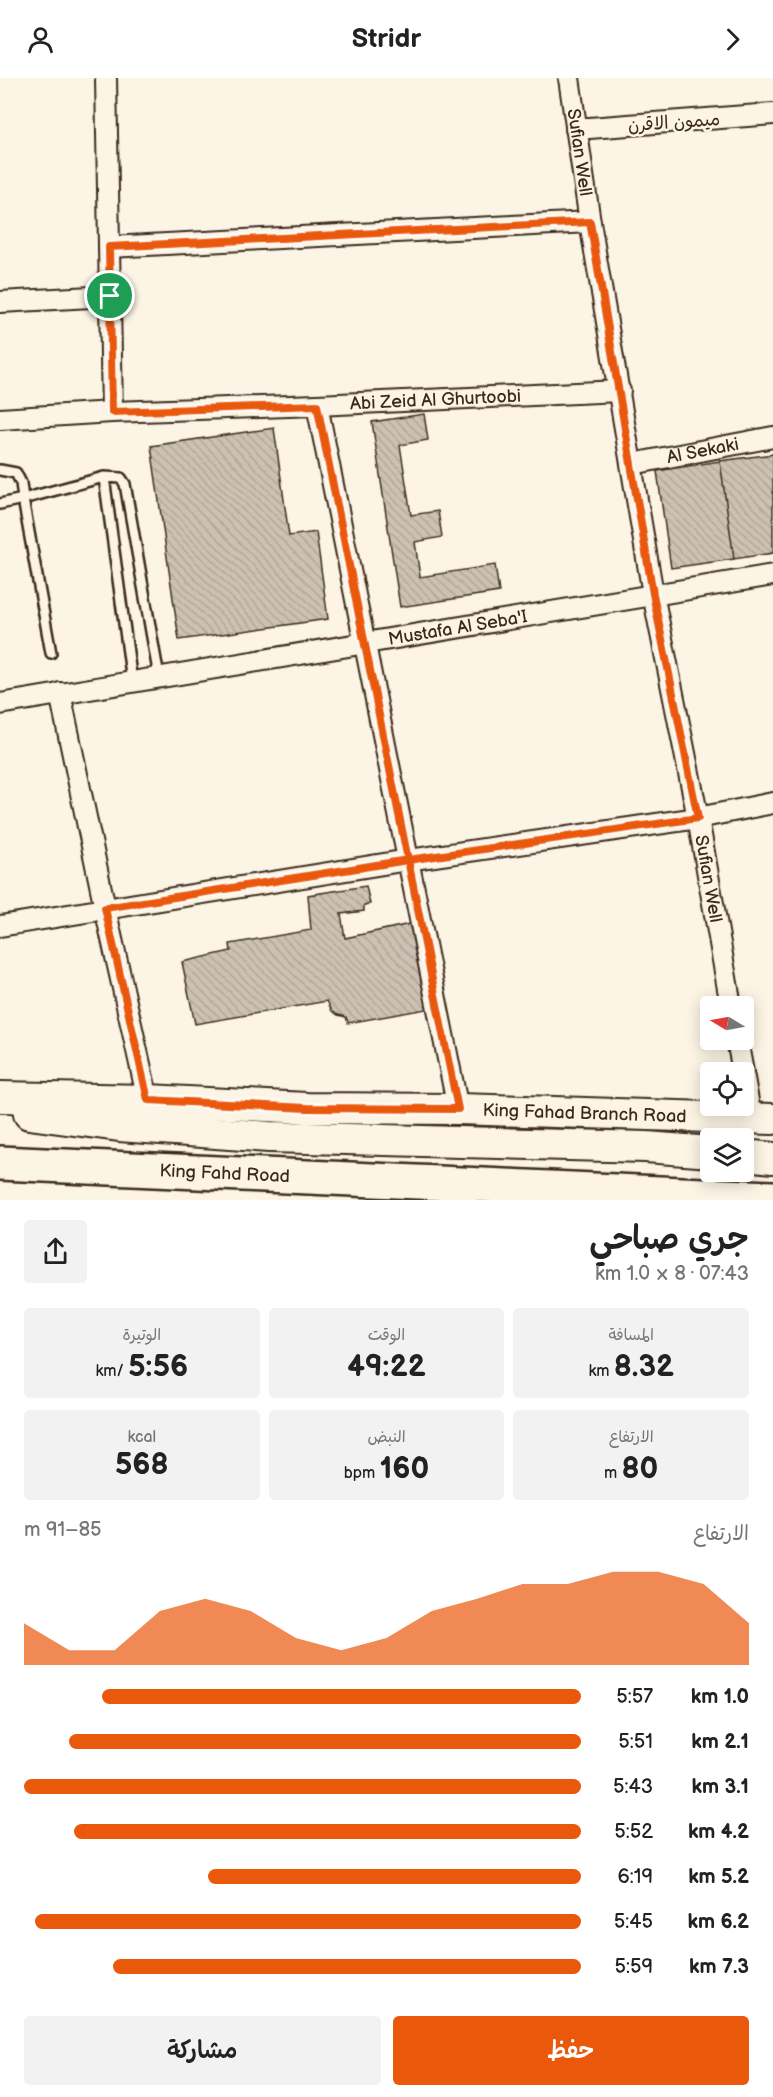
<!DOCTYPE html>
<html lang="ar">
<head>
<meta charset="utf-8">
<style>
	:root { --surface:#fff; --page:#f2f2f2; --text:#222; --muted:#767676; --accent:#ea580c }
	body { margin:0; font-family:"Balsamiq Sans","Playpen Sans Arabic",sans-serif; background:var(--page); color:var(--text); direction:rtl; height:100vh; display:flex; flex-direction:column; font-size:22px; white-space:nowrap }
	* { box-sizing:border-box; margin:0 }
	p { font-size:20px; color:var(--muted) }
	.icon { flex:none; width:33px; height:33px; fill:none; stroke:currentColor; stroke-width:2; stroke-linecap:round; stroke-linejoin:round }
	.map { position:relative; height:1122px; overflow:hidden; direction:ltr }
	.sheet { display:flex; flex-direction:column; background:var(--surface); flex:1 }
	.sheet>* { flex:none }
	.needle { width:39px; rotate:280deg }
	.controls { position:absolute; left:700px; top:918px; display:grid; gap:12px }
	.controls a { display:grid; place-items:center; width:54px; height:54px; border-radius:6px; background:var(--surface); box-shadow:0 3px 15px #0003; font-size:30px }
	.pin { position:absolute; display:grid; place-items:center; width:51px; height:51px; color:#fff; margin:-26px; border:3px solid #fff; border-radius:50%; box-shadow:0 2px 6px #0007 }
	.round { display:grid; place-items:center; flex:none; width:63px; height:63px; border-radius:6px; background:var(--page) }
	.headline { display:flex; align-items:center; justify-content:space-between; height:102px; padding:0 24px }
	h1 { font-size:33px; font-weight:600; line-height:45px }
	.figures { display:grid; grid-template-columns:repeat(3,1fr); gap:9px; height:102px; padding:6px 24px }
	.figures div { display:grid; align-content:center; border-radius:6px; background:var(--page); text-align:center }
	.figures b { font-size:30px; font-weight:600 }
	.figures small { font-size:16px; font-weight:400 }
	.figures p { font-size:16px }
	.chart { height:168px; padding:12px 24px }
	.chart p { display:flex; justify-content:space-between }
	.chart svg { width:100%; height:108px; margin-top:6px; fill:var(--accent); opacity:.7 }
	.action { display:flex; gap:12px; margin-top:auto; padding:12px 24px }
	.action a { flex:1; height:69px; border-radius:6px; background:var(--accent); color:#fff; font-size:24px; font-weight:600; line-height:69px; text-align:center }
	.action a+a { background:var(--page); color:var(--text) }
	ul { padding:0 24px; list-style:none; font-size:20px }
	li { display:grid; grid-template-columns:96px 72px 1fr; align-items:center; height:45px }
	li i { height:15px; border-radius:8px; background:var(--accent) }
	header { display:flex; justify-content:space-between; align-items:center; height:78px; padding:0 24px; background:var(--surface); font-size:27px; font-weight:600 }
	.map>svg:first-child { display:block }
</style>
</head>
<body>
<header><svg class="icon" aria-label="forward" viewBox="0 0 24 24"><path d="M9 5l7 7-7 7"/></svg>Stridr<svg class="icon" aria-label="person" viewBox="0 0 24 24"><circle cx="12" cy="8" r="4"/><path d="M4 21q1-7 8-7t8 7"/></svg></header>
<div class="map">
<svg width="773" height="1122" viewBox="0 0 773 1122">
	<defs>
		<pattern id="building-back-hatch" width="6" height="6" patternUnits="userSpaceOnUse" patternTransform="scale(1.5)"><rect width="6" height="6" fill="#ccc2b3"/><path d="M-1 5l2 2M0 0l6 6M5-1l2 2" fill="none" stroke="#b0a79a"/></pattern>
	</defs>
	<rect width="100%" height="100%" fill="#fcf5e5"/>
	<filter id="ink" filterUnits="userSpaceOnUse"><feTurbulence type="fractalNoise" baseFrequency=".0167" numOctaves="2"/><feDisplacementMap in="SourceGraphic" scale="12" xChannelSelector="R" yChannelSelector="G"/><feConvolveMatrix kernelMatrix="1 2 1 2 8 2 1 2 1" color-interpolation-filters="sRGB"/></filter>
	<g filter="url(#ink)">
		<path fill="url(#building-back-hatch)" stroke="#3b2a1e" stroke-width="1.5" d="M 424,336 L 428,362 L 400,367 L 411,437 L 438,433 L 442,459 L 415,464 L 420,499 L 495,487 L 499,514 L 400,529 L 372,344 Z
			M 274,350 L 289,458 L 316,454 L 328,541 L 179,562 L 151,368 Z
			M 773,376 L 773,475 L 734,481 L 720,383 Z
			M 720,383 L 734,481 L 671,490 L 657,393 Z
			M 366,808 L 370,826 L 364,827 L 364,833 L 341,836 L 345,860 L 415,845 L 432,930 L 348,945 L 346,939 L 338,937 L 332,933 L 327,923 L 195,946 L 182,884 L 231,873 L 230,866 L 311,852 L 308,817 Z"/>
		<g fill="none" stroke-linecap="round" stroke-linejoin="round">
			<defs>
				<path id="lane" d="M 0,392 L 16,395 L 21,405 L 23,421 L 0,426
					M 104,399 L 121,400 L 125,406 L 159,599
					M 51,575 L 23,421 L 104,399 L 132,604"/>
				<g id="street">
					<path d="M 106,0 L 112,334"/>
					<path id="s1" d="M 569,0 L 590,144 L 653,516 L 698,740 L 731,928"/>
					<path d="M 576,51 L 773,36"/>
					<path d="M 109,169 L 590,144"/>
					<path d="M 0,224 L 110,218"/>
					<path d="M 317,327 L 458,1031"/>
					<path id="s2" d="M 0,341 L 112,334 L 317,327 L 620,313"/>
					<path id="s3" d="M 632,386 L 773,359"/>
					<path d="M 60,615 L 105,830 L 148,1022"/>
					<path id="s4" d="M 0,626 L 773,497"/>
					<path d="M 0,848 L 408,782 L 698,740 L 773,725"/>
					<path d="M 737,962 L 743,994"/>
					<path d="M 744,1000 L 751,1040"/>
				</g>
				<g id="primary">
					<path id="s5" d="M 0,1019 L 148,1022 L 307,1030 L 458,1031 L 773,1041"/>
					<path d="M 29,1036 L 119,1048 L 269,1059 L 646,1069 L 711,1074"/>
					<path d="M 744,1077 L 773,1080"/>
				</g>
				<g id="highway">
					<path id="s6" d="M 0,1085 L 773,1120"/>
				</g>
			</defs>
			<use href="#lane" stroke="#3b2a1e" stroke-width="14"/>
			<use href="#street" stroke="#3b2a1e" stroke-width="24"/>
			<use href="#primary" stroke="#3b2a1e" stroke-width="34"/>
			<use href="#highway" stroke="#3b2a1e" stroke-width="38"/>
			<use href="#lane" stroke="#fcf5e5" stroke-width="9"/>
			<use href="#street" stroke="#fcf5e5" stroke-width="20"/>
			<use href="#primary" stroke="#fcf5e5" stroke-width="30"/>
			<use href="#highway" stroke="#fcf5e5" stroke-width="33"/>
		</g>
	</g>
	<g fill="none" stroke-linecap="round" stroke-linejoin="round" filter="url(#ink)">
		<defs>
			<path id="route" d="M 110,218 L 112,334 L 317,327 L 408,782 L 105,830 L 148,1022 L 307,1030 L 458,1031 L 408,782 L 698,740 L 653,516 L 590,144 L 109,169 L 110,218"/>
		</defs>
		<use href="#route" stroke="#fff" stroke-width="12"/>
		<use href="#route" stroke="#ea580c" stroke-width="8"/>
	</g>
	<g text-anchor="middle" stroke-width="5" stroke-linejoin="round" paint-order="stroke">
		<g font-size="18" fill="#3b2a1e" stroke="#fcf5e5">
			<text transform="translate(674 44) rotate(-4)" y="6">ميمون الاقرن</text>
			<text dy="6" stroke="none"><textPath href="#s1" startOffset="75">Sufian Well</textPath></text>
			<text dy="6" stroke="none"><textPath href="#s2" startOffset="436">Abi Zeid Al Ghurtoobi</textPath></text>
			<text dy="6" stroke="none"><textPath href="#s3" startOffset="72">Al Sekaki</textPath></text>
			<text dy="6" stroke="none"><textPath href="#s4" startOffset="464">Mustafa Al Seba'I</textPath></text>
			<text dy="6" stroke="none"><textPath href="#s1" startOffset="813">Sufian Well</textPath></text>
			<text dy="6" stroke="none"><textPath href="#s5" startOffset="585">King Fahad Branch Road</textPath></text>
			<text dy="6" stroke="none"><textPath href="#s6" startOffset="225">King Fahd Road</textPath></text>
		</g>
	</g>
</svg>
<div class="controls">
<a><svg class="needle" viewBox="-14 -14 28 28"><path d="M0-13l5 13h-10z" fill="#e53935"/><path d="M0 13l5-13h-10z" fill="#767676"/></svg></a>
<a><svg class="icon" aria-label="locate" viewBox="0 0 24 24"><circle cx="12" cy="12" r="6"/><path d="M12 2v4M12 18v4M2 12h4M18 12h4"/></svg></a>
<a><svg class="icon" aria-label="layers" viewBox="0 0 24 24"><path d="M12 4l9 5-9 5-9-5zM3 14l9 5 9-5"/></svg></a>
</div>
<div class="pin" style="left:110px;top:218px;background:#1e9e55"><svg class="icon" aria-label="arrive" viewBox="0 0 24 24"><path d="M6 21V4h12l-3 4 3 4H6"/></svg></div>
</div>
<section class="sheet">
<div class="headline"><div><h1>جري صباحي</h1><p>07:43 · 8 × 1.0 km</p></div><a class="round"><svg class="icon" aria-label="share" viewBox="0 0 24 24"><path d="M12 15V3M7 8l5-5 5 5M5 13v7h14v-7"/></svg></a></div>
<div class="figures">
<div><p>المسافة</p><b>8.32<small> km</small></b></div>
<div><p>الوقت</p><b>49:22</b></div>
<div><p>الوتيرة</p><b>5:56<small> /km</small></b></div>
</div>
<div class="figures">
<div><p>الارتفاع</p><b>80<small> m</small></b></div>
<div><p>النبض</p><b>160<small> bpm</small></b></div>
<div><p>kcal</p><b>568</b></div>
</div>
<div class="chart"><p><span>الارتفاع</span>85–91 m</p>
<svg viewBox="0 0 160 44" preserveAspectRatio="none"><path d="M0 44V27L10 38L20 38L30 22L40 17L50 22L60 33L70 38L80 33L90 22L100 17L110 11L120 11L130 6L140 6L150 11L160 27V44z"/></svg>
</div>
<ul>
<li><b>1.0 km</b>5:57<i style="width:86%"></i></li>
<li><b>2.1 km</b>5:51<i style="width:92%"></i></li>
<li><b>3.1 km</b>5:43<i style="width:100%"></i></li>
<li><b>4.2 km</b>5:52<i style="width:91%"></i></li>
<li><b>5.2 km</b>6:19<i style="width:67%"></i></li>
<li><b>6.2 km</b>5:45<i style="width:98%"></i></li>
<li><b>7.3 km</b>5:59<i style="width:84%"></i></li>
</ul>
<div class="action"><a>حفظ</a><a>مشاركة</a></div>
</section>
</body>
</html>
